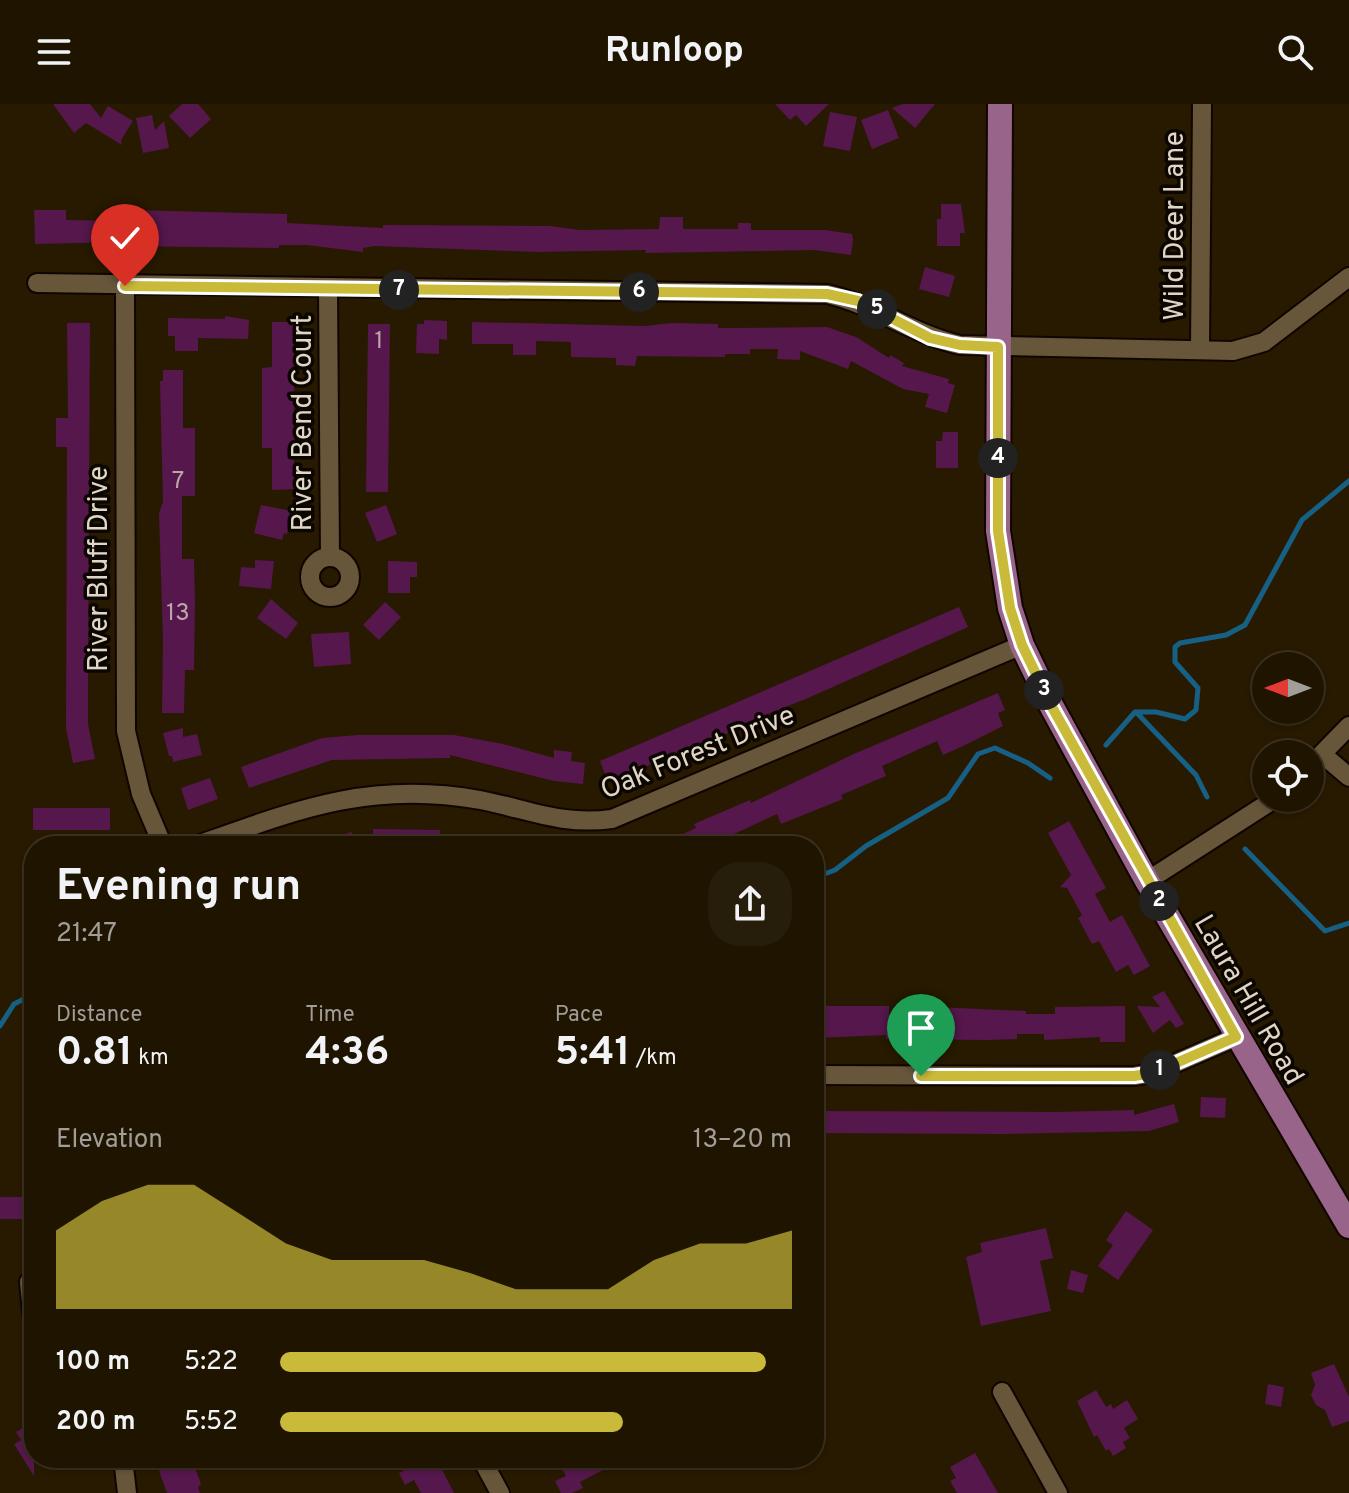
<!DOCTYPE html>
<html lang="en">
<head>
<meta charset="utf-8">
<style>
	:root { --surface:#1e1400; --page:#261d0a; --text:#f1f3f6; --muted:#a19e99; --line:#3c3322; --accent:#c9ba3a }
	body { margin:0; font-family:Overpass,sans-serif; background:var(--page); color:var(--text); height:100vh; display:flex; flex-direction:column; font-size:30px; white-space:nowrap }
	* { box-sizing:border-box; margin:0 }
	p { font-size:26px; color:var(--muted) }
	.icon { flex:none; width:44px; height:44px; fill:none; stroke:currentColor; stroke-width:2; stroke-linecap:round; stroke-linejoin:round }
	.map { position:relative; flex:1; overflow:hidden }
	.sheet { position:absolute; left:24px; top:732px; width:800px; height:632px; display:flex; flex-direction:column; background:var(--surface); border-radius:32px; box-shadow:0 2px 6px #0004,0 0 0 2px var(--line) }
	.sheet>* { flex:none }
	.needle { width:52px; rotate:270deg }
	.controls { position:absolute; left:1252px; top:548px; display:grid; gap:16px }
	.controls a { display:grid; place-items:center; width:72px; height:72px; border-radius:50%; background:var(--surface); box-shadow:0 2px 6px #0004,0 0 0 2px var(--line); font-size:40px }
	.pin { position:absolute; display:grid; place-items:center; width:68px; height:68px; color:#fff; margin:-82px -34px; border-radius:50% 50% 50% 0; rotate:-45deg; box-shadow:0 0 8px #0007 }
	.pin .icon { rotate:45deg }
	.km { position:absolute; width:40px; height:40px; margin:-20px; border-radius:50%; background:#222; color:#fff; font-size:22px; line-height:40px; text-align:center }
	.round { display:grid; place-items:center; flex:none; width:84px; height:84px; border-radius:32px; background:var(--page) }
	.summary { display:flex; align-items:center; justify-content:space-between; height:136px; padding:0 32px }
	h1 { font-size:44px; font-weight:700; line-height:60px }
	.figures { display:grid; grid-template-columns:repeat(3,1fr); gap:12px; height:136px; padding:8px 32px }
	.figures div { display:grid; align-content:center }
	.figures b { font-size:40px; font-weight:700 }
	.figures small { font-size:22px; font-weight:400 }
	.figures p { font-size:22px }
	.chart { height:224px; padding:16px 32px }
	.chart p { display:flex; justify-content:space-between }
	.chart svg { width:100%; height:144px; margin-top:8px; fill:var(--accent); opacity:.7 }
	ul { padding:0 32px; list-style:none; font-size:26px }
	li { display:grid; grid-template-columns:128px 96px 1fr; align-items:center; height:60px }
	li i { height:20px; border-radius:10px; background:var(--accent) }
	header { display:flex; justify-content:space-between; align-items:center; height:104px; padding:0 32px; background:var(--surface); font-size:36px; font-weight:700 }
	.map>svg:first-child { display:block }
</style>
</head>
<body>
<header><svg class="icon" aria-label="menu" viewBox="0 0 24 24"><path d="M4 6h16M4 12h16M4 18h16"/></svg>Runloop<svg class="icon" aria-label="search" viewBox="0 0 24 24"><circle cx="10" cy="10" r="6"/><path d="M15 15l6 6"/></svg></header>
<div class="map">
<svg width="1349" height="1389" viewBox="0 0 1349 1389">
	<rect width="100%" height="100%" fill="#281a00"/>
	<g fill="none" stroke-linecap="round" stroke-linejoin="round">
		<path stroke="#166085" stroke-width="5" d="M 1136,608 L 1196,671 L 1207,693
			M 1106,641 L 1135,608 L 1156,608 L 1185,615 L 1196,606 L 1198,584 L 1175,558 L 1175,543 L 1180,539 L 1226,531 L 1245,521 L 1302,416 L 1349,377
			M 1245,745 L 1325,827 L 1349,819
			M 814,774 L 835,766 L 866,742 L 948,694 L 978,650 L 995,644 L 1028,659 L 1050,674
			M 0,922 L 14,900 L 34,890"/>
	</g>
	<path fill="#55174c" d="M 53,0 L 90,0 L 101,14 L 108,2 L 133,17 L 121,36 L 122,41 L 86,19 L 74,29 Z
		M 182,0 L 198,0 L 211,15 L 190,34 L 169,12 Z
		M 775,0 L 829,0 L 806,22 L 796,11 L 790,16 Z
		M 903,0 L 935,0 L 915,24 L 892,4 Z
		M 888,6 L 899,34 L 872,45 L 861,16 Z
		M 830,8 L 857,13 L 850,47 L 823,42 Z
		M 152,11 L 155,26 L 164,17 L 169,44 L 143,49 L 136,14 Z
		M 941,100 L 961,100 L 965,129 L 960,129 L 960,142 L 937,142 L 937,115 L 941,115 Z
		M 34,106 L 66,106 L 66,116 L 133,117 L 133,106 L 287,110 L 287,119 L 383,124 L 383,121 L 550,122 L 580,126 L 659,125 L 660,113 L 683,113 L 683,125 L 738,125 L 738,119 L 751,119 L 751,126 L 825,126 L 852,130 L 853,136 L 851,151 L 814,146 L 645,149 L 646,146 L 538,148 L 374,142 L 363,144 L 363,148 L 307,141 L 279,141 L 279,144 L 120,142 L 120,138 L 35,140 Z
		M 925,163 L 955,172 L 949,193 L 919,185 Z
		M 225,212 L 249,216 L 248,235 L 198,234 L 198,247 L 175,247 L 175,232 L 168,232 L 168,214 L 225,215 Z
		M 424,216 L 447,217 L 447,236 L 439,235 L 439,250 L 416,249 L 417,220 L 424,220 Z
		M 272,218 L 294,218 L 294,385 L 272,386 L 272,344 L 262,344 L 262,264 L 272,263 Z
		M 472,218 L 645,222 L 672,219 L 718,220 L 718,224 L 733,224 L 827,223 L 856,233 L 889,254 L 890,251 L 904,259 L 902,262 L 949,275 L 948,279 L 955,281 L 947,309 L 925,303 L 929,290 L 903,285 L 851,257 L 848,265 L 800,247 L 800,256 L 777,255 L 778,245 L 750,245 L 750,250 L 725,250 L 725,253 L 637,252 L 635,262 L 616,261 L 616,254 L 571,253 L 571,238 L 536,237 L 536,251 L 513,251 L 513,240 L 472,240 Z
		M 67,219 L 90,219 L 88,578 L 88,620 L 95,655 L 73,659 L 66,624 L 67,343 L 56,343 L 56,314 L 68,314 Z
		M 368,220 L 390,220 L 388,388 L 366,388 Z
		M 163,266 L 183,266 L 183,324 L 195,324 L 195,392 L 182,392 L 182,455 L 194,455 L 195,499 L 194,566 L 185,566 L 184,609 L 162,609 L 163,536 L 159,409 L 163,398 L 160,277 L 163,277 Z
		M 943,328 L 958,328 L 958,364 L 936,364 L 936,337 L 942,337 Z
		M 261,401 L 292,407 L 287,430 L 284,429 L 282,436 L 254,429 Z
		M 386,401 L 397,430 L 377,438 L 365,409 Z
		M 255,456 L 274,457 L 271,485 L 239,482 L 241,463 L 255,464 Z
		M 388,457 L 417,458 L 417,473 L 410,473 L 410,489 L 388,489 Z
		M 271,495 L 298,519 L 286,535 L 257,514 Z
		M 385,498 L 401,513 L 379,536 L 363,521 Z
		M 959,503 L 968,523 L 808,594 L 727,626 L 728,629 L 608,678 L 600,657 Z
		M 349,528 L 351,560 L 314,563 L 311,530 Z
		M 998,589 L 1005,606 L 998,609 L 1003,622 L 963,642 L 943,651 L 937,637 L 882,662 L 886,672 L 841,691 L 843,695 L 781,720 L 777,710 L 717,738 L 719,742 L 656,742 L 696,724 L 694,720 L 750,696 L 751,699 L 856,649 Z
		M 183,624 L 183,633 L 197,630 L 202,651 L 173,658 L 172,652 L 169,652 L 163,629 Z
		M 358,631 L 454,631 L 503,640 L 554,654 L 554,646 L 572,648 L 571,657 L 585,659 L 583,680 L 554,677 L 450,651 L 450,654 L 332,656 L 249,684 L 241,663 L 322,634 Z
		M 210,674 L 218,695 L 188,706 L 181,684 Z
		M 33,704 L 110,704 L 110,726 L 33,726 Z
		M 1069,717 L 1106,784 L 1095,790 L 1110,818 L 1122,811 L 1150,862 L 1134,871 L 1128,861 L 1116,868 L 1099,837 L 1092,840 L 1078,814 L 1082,811 L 1067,784 L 1060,783 L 1071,771 L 1048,729 Z
		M 373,725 L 440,726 L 440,742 L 373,742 Z
		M 352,728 L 355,742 L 315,742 L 315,738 Z
		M 1164,887 L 1184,920 L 1176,924 L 1170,916 L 1153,929 L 1137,902 L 1160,903 L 1152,893 Z
		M 823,902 L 889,902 L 889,915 L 915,915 L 915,902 L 1026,907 L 1026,910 L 1055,910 L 1055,903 L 1125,902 L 1125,938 L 1100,938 L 1100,933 L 1044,936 L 1044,930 L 1017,930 L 1017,935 L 988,936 L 886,935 L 886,931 L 814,934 L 814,914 L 823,915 Z
		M 1201,993 L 1226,994 L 1225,1014 L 1200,1013 Z
		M 1174,1000 L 1179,1018 L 1149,1027 L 1002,1030 L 814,1029 L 814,1007 L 1055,1008 L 1134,1006 L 1134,1011 Z
		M 0,1093 L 26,1093 L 26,1115 L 0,1115 Z
		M 1126,1107 L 1153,1126 L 1118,1176 L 1098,1162 L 1113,1141 L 1106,1136 Z
		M 1046,1124 L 1053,1154 L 1040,1157 L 1051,1207 L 981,1222 L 966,1153 L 982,1148 L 980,1139 Z
		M 1071,1166 L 1088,1171 L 1083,1189 L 1067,1185 Z
		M 1334,1260 L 1349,1293 L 1349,1317 L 1332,1323 L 1325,1306 L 1316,1301 L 1311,1291 L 1315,1281 L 1311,1269 Z
		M 1268,1280 L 1284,1283 L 1281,1303 L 1265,1300 Z
		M 1096,1286 L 1106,1303 L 1111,1300 L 1113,1305 L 1127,1296 L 1138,1315 L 1124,1324 L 1130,1334 L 1123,1338 L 1126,1344 L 1113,1352 L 1109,1345 L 1106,1347 L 1097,1331 L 1094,1333 L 1077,1297 Z
		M 34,1317 L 34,1372 L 14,1340 L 21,1336 L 16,1328 Z
		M 975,1349 L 998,1389 L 957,1389 L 950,1377 L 956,1374 L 950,1363 Z
		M 428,1354 L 436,1354 L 454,1389 L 421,1389 L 414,1376 L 405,1381 L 399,1369 Z
		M 556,1354 L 597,1354 L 603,1366 L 580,1378 L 583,1384 L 572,1389 L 561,1389 L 555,1377 L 566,1372 Z
		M 192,1355 L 201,1380 L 198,1383 L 200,1389 L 167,1389 L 159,1367 Z"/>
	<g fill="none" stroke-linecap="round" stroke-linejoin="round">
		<defs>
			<path id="minor" d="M 37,179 L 827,190 C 875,201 912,230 960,241 L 1233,247 L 1264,238 L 1349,173
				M 125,182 L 126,627 L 141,690 L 163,742
				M 328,185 L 330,453
				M 1200,245 L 1202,0
				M310 473a20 20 0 1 1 40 0a20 20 0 1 1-40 0Z
				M 1322,650 L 1349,673
				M 1310,662 L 1349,622
				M 195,742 C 296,706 370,676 480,696 C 527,705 562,722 612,715 L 1022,541
				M 1147,777 L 1276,694
				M 814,971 L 1134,972 L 1153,969 L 1236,933
				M 29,1178 L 34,1227
				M 1002,1288 L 1058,1389
				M 123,1354 L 127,1389
				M 481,1354 L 500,1389"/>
			<path id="major" d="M 1000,0 L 998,427 L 1010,504 L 1022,541 L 1052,603 L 1147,777 L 1349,1122"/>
		</defs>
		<use href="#minor" stroke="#100500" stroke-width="22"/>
		<use href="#major" stroke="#100500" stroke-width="28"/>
		<use href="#minor" stroke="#67563a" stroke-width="18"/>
		<use href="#major" stroke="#99648a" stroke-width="24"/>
	</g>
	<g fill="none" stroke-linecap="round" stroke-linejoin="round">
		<defs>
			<path id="route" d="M 125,182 L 827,190 L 858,197 L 930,234 L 960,241 L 998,243 L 998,427 L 1010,504 L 1022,541 L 1052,603 L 1236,933 L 1153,969 L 1134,972 L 921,972"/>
		</defs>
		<use href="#route" stroke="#fff" stroke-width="16"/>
		<use href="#route" stroke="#c9ba3a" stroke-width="10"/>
	</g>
	<g text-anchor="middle" stroke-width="7" stroke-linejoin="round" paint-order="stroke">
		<g font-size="24" fill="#bda6a8">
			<text x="379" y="244">1</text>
			<text x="178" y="384">7</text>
			<text x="178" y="516">13</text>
		</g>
		<g font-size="28" fill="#e0d6c7" stroke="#0c0601">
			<text transform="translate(1173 122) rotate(-90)" y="10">Wild Deer Lane</text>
			<text transform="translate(301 319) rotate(-90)" y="10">River Bend Court</text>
			<text transform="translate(97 465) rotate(-90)" y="10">River Bluff Drive</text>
			<text transform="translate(697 647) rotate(-22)" y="10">Oak Forest Drive</text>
			<text transform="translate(1250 895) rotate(60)" y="10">Laura Hill Road</text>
		</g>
	</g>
</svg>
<div class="controls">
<a><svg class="needle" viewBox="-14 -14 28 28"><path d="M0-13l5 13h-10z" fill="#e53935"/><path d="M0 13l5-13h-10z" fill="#a19e99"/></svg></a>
<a><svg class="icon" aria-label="locate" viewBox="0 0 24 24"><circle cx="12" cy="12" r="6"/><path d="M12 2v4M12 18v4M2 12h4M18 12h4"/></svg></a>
</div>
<div class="pin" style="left:921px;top:972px;background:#1e9e55"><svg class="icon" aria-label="arrive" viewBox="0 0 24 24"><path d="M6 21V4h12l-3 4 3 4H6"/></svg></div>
<div class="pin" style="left:125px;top:182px;background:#d93025"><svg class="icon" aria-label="check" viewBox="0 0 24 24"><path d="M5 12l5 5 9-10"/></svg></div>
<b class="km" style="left:1160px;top:966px">1</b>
<b class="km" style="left:1159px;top:797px">2</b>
<b class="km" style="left:1044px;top:586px">3</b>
<b class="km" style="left:998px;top:354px">4</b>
<b class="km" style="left:877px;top:205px">5</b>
<b class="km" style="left:639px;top:188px">6</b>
<b class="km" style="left:399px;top:186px">7</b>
<section class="sheet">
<div class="summary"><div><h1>Evening run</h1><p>21:47</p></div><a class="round"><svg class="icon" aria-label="share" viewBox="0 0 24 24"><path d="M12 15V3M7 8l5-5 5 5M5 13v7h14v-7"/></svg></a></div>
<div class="figures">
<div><p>Distance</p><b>0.81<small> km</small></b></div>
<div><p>Time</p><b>4:36</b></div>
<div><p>Pace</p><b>5:41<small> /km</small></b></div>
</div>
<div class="chart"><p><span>Elevation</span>13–20 m</p>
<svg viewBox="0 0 160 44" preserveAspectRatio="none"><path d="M0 44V20L10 11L20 6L30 6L40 15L50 24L60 29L70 29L80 29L90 33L100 38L110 38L120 38L130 29L140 24L150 24L160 20V44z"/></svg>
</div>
<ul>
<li><b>100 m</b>5:22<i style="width:95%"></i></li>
<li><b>200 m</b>5:52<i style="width:67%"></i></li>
</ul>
</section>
</div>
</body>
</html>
